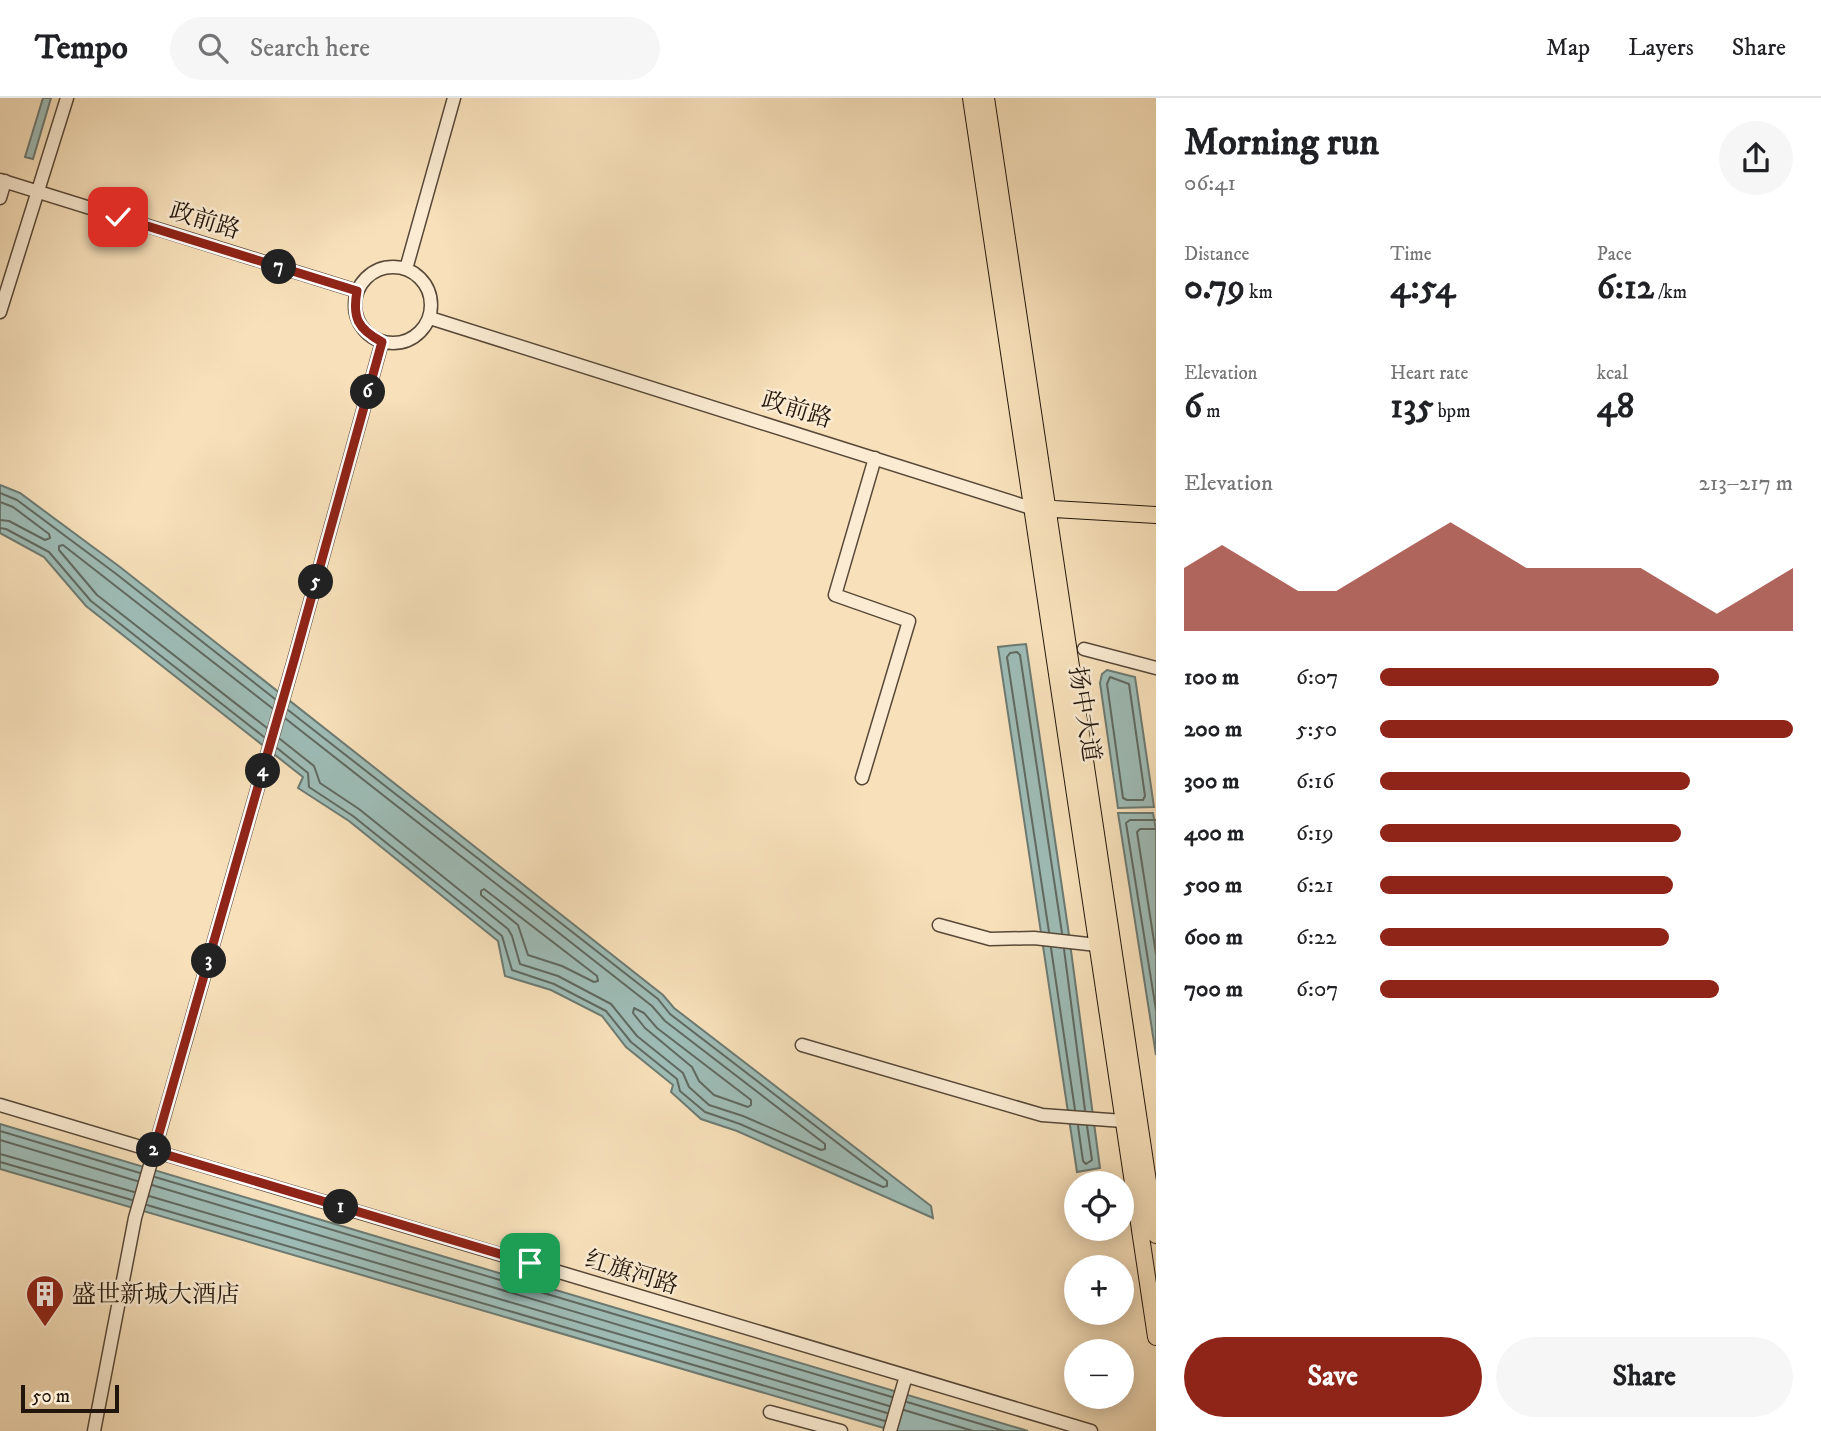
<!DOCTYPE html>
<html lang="en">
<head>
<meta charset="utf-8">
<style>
	:root { --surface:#fff; --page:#f6f6f6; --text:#202124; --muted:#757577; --line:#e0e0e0; --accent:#8f2418 }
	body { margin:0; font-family:"IM FELL DW Pica","Noto Serif SC",serif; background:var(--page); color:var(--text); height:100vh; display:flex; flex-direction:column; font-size:26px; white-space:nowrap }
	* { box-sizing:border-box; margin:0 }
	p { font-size:23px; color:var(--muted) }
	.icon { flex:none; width:38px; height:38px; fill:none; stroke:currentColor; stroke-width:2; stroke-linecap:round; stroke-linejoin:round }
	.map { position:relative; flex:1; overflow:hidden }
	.sheet { display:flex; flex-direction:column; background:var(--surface); width:665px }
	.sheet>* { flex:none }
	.buttons { position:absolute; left:1064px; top:1073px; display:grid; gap:14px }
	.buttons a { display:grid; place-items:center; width:70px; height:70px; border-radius:50%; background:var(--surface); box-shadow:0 4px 18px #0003; font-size:35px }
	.scale { position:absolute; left:21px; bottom:18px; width:98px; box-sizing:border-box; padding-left:7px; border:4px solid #22160c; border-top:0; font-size:19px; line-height:24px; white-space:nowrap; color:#22160c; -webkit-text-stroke:5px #faebd2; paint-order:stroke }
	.pin { position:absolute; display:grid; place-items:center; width:60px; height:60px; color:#fff; margin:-30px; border-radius:14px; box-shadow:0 4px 10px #0006 }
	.km { position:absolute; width:35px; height:35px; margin:-18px; border-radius:50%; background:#222; color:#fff; font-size:19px; line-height:35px; text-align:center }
	.round { display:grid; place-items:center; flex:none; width:74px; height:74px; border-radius:37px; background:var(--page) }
	.head { display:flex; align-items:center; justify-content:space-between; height:119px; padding:0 28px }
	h1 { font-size:38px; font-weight:800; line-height:52px }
	.metrics { display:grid; grid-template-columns:repeat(3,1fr); gap:10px; height:119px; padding:7px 28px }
	.metrics div { display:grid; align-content:center }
	.metrics b { font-size:35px; font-weight:800 }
	.metrics small { font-size:19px; font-weight:400 }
	.metrics p { font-size:19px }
	.chart { height:196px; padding:14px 28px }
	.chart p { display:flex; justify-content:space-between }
	.chart svg { width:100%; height:126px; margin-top:7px; fill:var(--accent); opacity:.7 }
	.cta { display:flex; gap:14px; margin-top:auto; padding:14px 28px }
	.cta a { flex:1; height:80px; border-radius:42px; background:var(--accent); color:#fff; font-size:28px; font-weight:800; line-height:80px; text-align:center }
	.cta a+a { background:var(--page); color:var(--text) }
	ul { padding:0 28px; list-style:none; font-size:23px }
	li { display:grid; grid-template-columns:112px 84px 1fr; align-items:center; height:52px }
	li i { height:18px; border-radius:9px; background:var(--accent) }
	header { display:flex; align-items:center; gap:42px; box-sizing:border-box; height:98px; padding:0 35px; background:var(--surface); border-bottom:2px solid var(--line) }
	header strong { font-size:33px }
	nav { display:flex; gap:38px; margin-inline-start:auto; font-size:24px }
	.search { width:490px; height:63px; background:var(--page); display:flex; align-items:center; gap:18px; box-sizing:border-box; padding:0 24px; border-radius:38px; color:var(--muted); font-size:26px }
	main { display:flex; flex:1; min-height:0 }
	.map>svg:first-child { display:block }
</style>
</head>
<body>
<header>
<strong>Tempo</strong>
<div class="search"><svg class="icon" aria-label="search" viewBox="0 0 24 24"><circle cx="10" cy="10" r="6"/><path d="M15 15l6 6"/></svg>Search here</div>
<nav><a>Map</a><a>Layers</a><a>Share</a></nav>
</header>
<main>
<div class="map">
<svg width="1156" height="1333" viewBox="0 0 1156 1333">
	<rect width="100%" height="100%" fill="#f7e0ba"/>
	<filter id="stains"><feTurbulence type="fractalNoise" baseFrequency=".00286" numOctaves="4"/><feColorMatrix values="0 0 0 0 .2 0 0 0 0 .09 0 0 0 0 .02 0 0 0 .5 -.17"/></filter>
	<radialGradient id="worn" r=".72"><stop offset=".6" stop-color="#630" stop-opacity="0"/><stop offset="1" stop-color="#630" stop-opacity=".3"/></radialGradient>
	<path fill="#9ebcb6" stroke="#6c7a72" stroke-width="2" d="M 43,0 L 51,0 L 33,61 L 25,59 Z
		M 0,387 L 20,395 L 120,469 L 663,897 L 674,910 L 931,1108 L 933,1120 L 737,1033 L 701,1021 L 671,994 L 673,987 L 626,949 L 602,918 L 551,892 L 505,878 L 498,843 L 349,723 L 298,690 L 303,679 L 86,508 L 44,459 L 0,435 Z
		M 1026,546 L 1068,830 L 1100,1070 L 1077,1074 L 998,549 Z
		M 1107,572 L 1135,579 L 1154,709 L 1118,710 L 1100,585 L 1102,576 Z
		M 1118,715 L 1153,715 L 1156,732 L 1156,957 Z
		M 0,1026 L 1028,1333 L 894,1333 L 0,1071 Z"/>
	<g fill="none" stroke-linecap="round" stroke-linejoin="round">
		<path stroke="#606961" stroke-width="2" d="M 0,395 L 17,402 L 115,475 L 275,601
			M 0,404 L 13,409 L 49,436 L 50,440 L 45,442 L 9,423 L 0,422
			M 0,430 L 6,431 L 49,454 L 91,503 L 264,639
			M 1110,579 L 1129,586 L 1145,698 L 1143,702 L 1127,702 L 1123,700 L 1107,586 Z
			M 267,630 L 97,497 L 59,452 L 59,448 L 63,447 L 272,610
			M 280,641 L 314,668 L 320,685 L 359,711 L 508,831 L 512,838 L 520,866 L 558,878 L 611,906 L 637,938 L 683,975 L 689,989 L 709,1007 L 743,1018 L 821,1052 L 825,1051 L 825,1046 L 665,923 L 652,908 L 286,621
			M 277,650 L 308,675 L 309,689 L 353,718 L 502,838 L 512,872 L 554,886 L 606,913 L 631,944 L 677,981 L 680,993 L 705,1014 L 740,1026 L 883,1089 L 887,1088 L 887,1083 L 670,916 L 658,901 L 288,612
			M 1156,722 L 1130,722 L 1126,725 L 1156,912
			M 1156,731 L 1140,731 L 1137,734 L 1156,856
			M 484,791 L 597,878 L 598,883 L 594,884 L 562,868 L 528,857 L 518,827 L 481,797 L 481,793 Z
			M 1049,834 L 1007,559 L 1010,555 L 1017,554 L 1020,557 L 1062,835
			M 1051,850 L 1075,1012
			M 1064,851 L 1085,1012
			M 634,910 L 644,915 L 657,930 L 751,1002 L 751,1007 L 748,1009 L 714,997 L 699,983 L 692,969 L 645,930 L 633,915 Z
			M 1078,1028 L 1083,1063 L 1086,1066 L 1092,1062 L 1087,1028
			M 0,1033 L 140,1075
			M 0,1042 L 137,1083
			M 0,1056 L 134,1094
			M 0,1064 L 132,1102
			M 155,1079 L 892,1299
			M 152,1087 L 889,1308
			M 149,1098 L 887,1315
			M 147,1107 L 885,1323
			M 907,1304 L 1004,1333
			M 904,1312 L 973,1333"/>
		<defs>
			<path id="minor" d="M 0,82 L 357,193
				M 0,100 L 5,83
				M355 207a38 38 0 1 1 76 0a38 38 0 1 1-76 0Z
				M 406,171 L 454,0
				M 0,214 L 67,0
				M 430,220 L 1031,410
				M 1084,551 L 1156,570
				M 862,680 L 909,523 L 835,497 L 875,360
				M 939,827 L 990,841 L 1034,840 L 1097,847
				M 802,947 L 1042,1017 L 1123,1023
				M 0,1007 L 1091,1333
				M 770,1314 L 841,1333
				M 94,1333 L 135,1120 L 295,559 L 382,244
				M 890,1333 L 906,1278"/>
			<path id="major" d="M 971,0 L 1156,1239
				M 986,0 L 1156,1137
				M 1037,410 L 1156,417"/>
		</defs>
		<use href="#minor" stroke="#574838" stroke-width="15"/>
		<use href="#major" stroke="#22160c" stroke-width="18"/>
		<use href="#minor" stroke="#faebd2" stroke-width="12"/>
		<use href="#major" stroke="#f7e0ba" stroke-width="16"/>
	</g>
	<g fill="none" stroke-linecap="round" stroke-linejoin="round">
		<defs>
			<path id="route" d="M 118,119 L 357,193 C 352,220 358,231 382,244 L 295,559 L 154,1053 L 530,1165"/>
		</defs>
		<use href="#route" stroke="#fff" stroke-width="14"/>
		<use href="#route" stroke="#8f2418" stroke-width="9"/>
	</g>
	<defs>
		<symbol id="building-pin" viewBox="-11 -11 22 30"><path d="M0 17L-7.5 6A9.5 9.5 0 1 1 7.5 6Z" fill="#8f2418" stroke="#faebd2"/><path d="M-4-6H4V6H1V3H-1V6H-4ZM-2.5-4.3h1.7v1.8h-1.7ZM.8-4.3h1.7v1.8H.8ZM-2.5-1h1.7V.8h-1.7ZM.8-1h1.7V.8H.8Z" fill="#fff"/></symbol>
	</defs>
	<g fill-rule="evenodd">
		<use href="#building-pin" x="23" y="1174" width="44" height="60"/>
	</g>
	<g text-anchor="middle" stroke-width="5" stroke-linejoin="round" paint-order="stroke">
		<g font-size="24" fill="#22160c" stroke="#faebd2">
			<text transform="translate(205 122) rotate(17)" y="8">政前路</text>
			<text transform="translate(797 311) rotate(17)" y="8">政前路</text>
			<text transform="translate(1085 616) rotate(81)" y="8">扬中大道</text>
			<text transform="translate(632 1174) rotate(17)" y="8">红旗河路</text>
		</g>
		<g font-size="24" fill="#22160c" stroke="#faebd2" text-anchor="start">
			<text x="72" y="1204">盛世新城大酒店</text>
		</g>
	</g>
	<rect width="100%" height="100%" filter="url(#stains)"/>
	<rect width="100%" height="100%" fill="url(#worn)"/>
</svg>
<div class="buttons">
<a><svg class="icon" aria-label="locate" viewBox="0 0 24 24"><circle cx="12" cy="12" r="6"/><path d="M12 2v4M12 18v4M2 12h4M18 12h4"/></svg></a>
<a>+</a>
<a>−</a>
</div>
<div class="scale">50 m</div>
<div class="pin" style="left:530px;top:1165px;background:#1e9e55"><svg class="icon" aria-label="arrive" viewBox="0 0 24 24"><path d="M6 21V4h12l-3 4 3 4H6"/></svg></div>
<div class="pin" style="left:118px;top:119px;background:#d93025"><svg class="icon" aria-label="check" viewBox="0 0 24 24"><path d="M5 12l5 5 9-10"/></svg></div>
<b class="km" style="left:341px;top:1109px">1</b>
<b class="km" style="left:154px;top:1052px">2</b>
<b class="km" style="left:209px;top:863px">3</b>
<b class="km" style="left:263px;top:673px">4</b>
<b class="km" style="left:316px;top:484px">5</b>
<b class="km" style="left:368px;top:294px">6</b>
<b class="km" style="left:279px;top:169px">7</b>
</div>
<section class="sheet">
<div class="head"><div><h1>Morning run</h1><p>06:41</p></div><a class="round"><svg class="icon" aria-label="share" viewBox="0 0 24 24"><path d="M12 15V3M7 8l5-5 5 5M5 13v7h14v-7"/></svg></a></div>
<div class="metrics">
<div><p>Distance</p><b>0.79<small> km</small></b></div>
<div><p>Time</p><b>4:54</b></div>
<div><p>Pace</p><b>6:12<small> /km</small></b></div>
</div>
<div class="metrics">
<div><p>Elevation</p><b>6<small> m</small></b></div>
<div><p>Heart rate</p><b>135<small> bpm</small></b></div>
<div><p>kcal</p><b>48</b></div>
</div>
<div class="chart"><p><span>Elevation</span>213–217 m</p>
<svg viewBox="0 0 160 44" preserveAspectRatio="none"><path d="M0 44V22L10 14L20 22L30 30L40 30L50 22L60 14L70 6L80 14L90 22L100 22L110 22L120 22L130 30L140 38L150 30L160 22V44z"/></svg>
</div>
<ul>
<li><b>100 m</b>6:07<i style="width:82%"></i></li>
<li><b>200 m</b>5:50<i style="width:100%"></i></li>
<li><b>300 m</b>6:16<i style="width:75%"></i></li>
<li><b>400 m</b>6:19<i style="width:73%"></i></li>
<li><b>500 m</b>6:21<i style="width:71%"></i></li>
<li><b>600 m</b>6:22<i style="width:70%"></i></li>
<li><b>700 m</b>6:07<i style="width:82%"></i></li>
</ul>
<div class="cta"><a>Save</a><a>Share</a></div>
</section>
</main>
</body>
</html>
